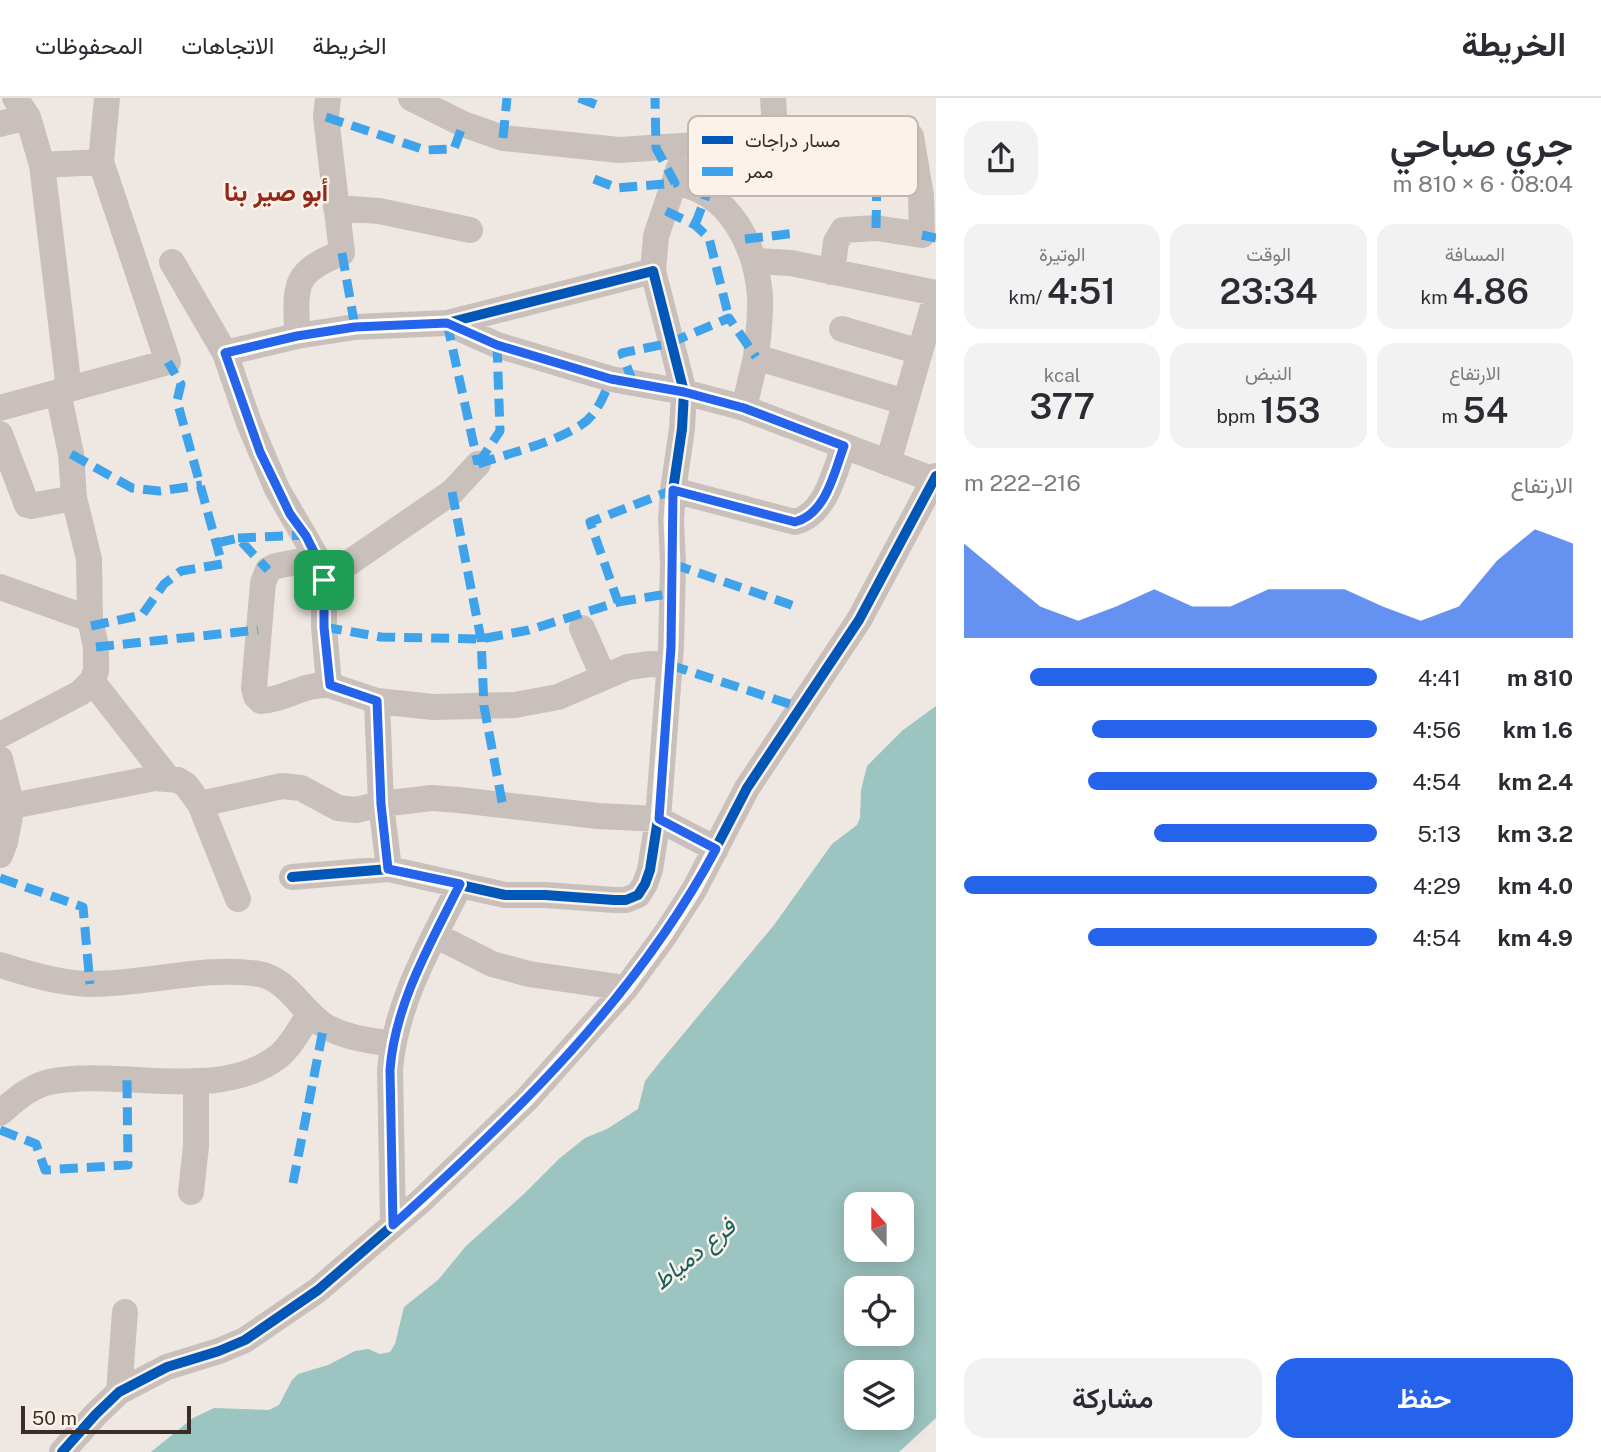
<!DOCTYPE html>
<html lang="ar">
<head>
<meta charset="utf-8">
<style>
	:root { --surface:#fff; --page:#f2f2f3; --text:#2b2b33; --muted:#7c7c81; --line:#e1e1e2; --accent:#2563eb }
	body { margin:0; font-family:"Public Sans",Vazirmatn,sans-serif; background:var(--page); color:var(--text); direction:rtl; height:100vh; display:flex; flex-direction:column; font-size:26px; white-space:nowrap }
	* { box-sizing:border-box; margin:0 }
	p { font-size:23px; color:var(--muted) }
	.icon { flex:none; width:38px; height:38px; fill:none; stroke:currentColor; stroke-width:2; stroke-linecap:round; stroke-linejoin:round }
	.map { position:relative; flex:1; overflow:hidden; direction:ltr }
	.side { display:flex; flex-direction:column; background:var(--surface); width:665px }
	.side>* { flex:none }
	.needle { width:46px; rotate:339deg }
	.controls { position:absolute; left:844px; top:1094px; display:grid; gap:14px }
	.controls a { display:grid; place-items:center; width:70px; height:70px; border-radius:14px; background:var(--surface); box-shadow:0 4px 18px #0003; font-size:35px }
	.scale { position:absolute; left:21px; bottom:18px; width:170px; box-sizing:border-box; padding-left:7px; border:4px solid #3a2c28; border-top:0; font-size:19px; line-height:24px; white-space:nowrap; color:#3a2c28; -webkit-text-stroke:5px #fcf2ea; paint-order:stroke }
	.pin { position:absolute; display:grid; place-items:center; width:60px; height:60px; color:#fff; margin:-30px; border-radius:14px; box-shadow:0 4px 10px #0006 }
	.round { display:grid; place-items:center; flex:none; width:74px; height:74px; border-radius:21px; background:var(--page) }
	.head { display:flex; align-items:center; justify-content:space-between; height:119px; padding:0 28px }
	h1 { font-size:38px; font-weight:600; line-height:52px }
	.metrics { display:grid; grid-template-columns:repeat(3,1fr); gap:10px; height:119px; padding:7px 28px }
	.metrics div { display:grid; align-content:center; border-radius:18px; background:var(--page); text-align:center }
	.metrics b { font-size:35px; font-weight:600 }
	.metrics small { font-size:19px; font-weight:400 }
	.metrics p { font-size:19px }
	.chart { height:196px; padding:14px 28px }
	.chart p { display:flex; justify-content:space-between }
	.chart svg { width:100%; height:126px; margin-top:7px; fill:var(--accent); opacity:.7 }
	.primary-button { display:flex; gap:14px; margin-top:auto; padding:14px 28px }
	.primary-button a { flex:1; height:80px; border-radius:21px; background:var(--accent); color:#fff; font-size:28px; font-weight:600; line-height:80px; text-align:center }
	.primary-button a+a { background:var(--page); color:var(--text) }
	ul { padding:0 28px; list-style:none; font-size:23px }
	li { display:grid; grid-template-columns:112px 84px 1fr; align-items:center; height:52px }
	li i { height:18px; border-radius:9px; background:var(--accent) }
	header { display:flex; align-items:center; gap:42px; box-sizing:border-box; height:98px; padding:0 35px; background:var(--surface); border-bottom:2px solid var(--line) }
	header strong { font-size:33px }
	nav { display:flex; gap:38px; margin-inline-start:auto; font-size:24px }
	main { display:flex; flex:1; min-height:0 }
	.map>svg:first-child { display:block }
</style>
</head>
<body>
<header>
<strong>الخريطة</strong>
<nav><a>الخريطة</a><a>الاتجاهات</a><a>المحفوظات</a></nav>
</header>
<main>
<section class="side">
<div class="head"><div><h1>جري صباحي</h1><p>08:04 · 6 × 810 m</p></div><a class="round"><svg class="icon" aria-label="share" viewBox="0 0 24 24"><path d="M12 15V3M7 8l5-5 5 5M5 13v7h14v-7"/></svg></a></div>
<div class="metrics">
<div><p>المسافة</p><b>4.86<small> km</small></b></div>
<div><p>الوقت</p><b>23:34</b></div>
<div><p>الوتيرة</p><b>4:51<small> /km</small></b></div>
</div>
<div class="metrics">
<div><p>الارتفاع</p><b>54<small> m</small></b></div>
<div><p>النبض</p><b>153<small> bpm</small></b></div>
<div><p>kcal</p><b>377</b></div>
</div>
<div class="chart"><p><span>الارتفاع</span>216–222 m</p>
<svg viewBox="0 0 160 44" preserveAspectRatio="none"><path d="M0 44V11L10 22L20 33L30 38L40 33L50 27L60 33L70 33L80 27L90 27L100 27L110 33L120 38L130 33L140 17L150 6L160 11V44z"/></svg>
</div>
<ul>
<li><b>810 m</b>4:41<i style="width:84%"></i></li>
<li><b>1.6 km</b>4:56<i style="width:69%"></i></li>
<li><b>2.4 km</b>4:54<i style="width:70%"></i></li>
<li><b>3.2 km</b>5:13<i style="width:54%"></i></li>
<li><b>4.0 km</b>4:29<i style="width:100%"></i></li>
<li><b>4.9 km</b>4:54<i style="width:70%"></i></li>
</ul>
<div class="primary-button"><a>حفظ</a><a>مشاركة</a></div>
</section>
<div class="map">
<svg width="936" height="1354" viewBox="0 0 936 1354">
	<rect width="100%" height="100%" fill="#efe8e2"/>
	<path fill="#9cc4c0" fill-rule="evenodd" d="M 936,608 L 936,1320 L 899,1354 L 151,1354 L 193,1320 L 214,1310 L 269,1312 L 279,1307 L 292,1282 L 298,1276 L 328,1267 L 355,1253 L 368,1251 L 380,1256 L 390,1254 L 395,1246 L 404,1209 L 438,1182 L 466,1148 L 525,1095 L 560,1060 L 585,1040 L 607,1031 L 638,1011 L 645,983 L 660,964 L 774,827 L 832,746 L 857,727 L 860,720 L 861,692 L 867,668 L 903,632 ZM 856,1106 L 901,1106 L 901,1152 L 856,1152 ZM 856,1190 L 901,1190 L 901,1236 L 856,1236 ZM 856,1274 L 901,1274 L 901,1320 L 856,1320 Z"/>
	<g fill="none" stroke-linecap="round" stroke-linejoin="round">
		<path stroke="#c9c0bb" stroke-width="26" d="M 15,0 L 28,19 L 42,67 L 69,291
			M 411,0 L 463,26 L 503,40 L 619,52 L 696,47 L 775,32 L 824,34
			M 773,0 L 775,32
			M 0,26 L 28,19
			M 42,67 L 101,64
			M 675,85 C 730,93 756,148 760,198 C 761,219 758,239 756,259
			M 336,110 L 379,113 L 470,132
			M 755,163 L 791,165 L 936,195
			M 172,164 L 225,255 L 249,325 L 277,391 L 317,460 L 324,482 L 324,529 L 329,587 L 377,603 L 433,609 L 515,607 L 558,599 L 628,569 L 650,566 L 670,567
			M 653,173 L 656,138 L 679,70
			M 832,174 L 836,144 L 843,132 L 876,130 L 922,137 L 921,98 L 911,38
			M 447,225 L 497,247 L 611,281 L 684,294 L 744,310 L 934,382
			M 842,231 L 920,254
			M 297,238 C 296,188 291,174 342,155 L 326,19 L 328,0
			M 225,255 L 297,238 L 355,229 L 447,225 L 653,173 L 684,294 L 682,331 L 673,392 L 671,422 L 673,466 L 671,549 L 658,721 L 650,772 L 645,786 L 638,797 L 626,802 L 614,802 L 545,797 L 505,797 L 389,771 L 292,779
			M 0,310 L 168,264 L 101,64 L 107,0
			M 744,310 L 756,259 L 905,304
			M 0,336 L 27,407 L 31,408 L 74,400
			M 888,365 L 936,198
			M 673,392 L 795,424 C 826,416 834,375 844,348
			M 317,460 L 276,468 L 268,472 L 263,485 L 254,590 L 256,598 L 261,603 C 286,602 301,586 329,587
			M 324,482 L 452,394 L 478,366
			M 0,489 L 90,521
			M 582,530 L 603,578
			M 92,583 L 167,679
			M 377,603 L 381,706 L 389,771
			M 0,637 L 80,595 L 92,583 L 96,573 L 96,549 L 90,521 L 89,461 L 74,400 L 71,356 L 58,294
			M 0,661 L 12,708 L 5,744 L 0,757
			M 0,706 L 12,708 L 155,680 L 178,682 L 186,687 L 200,706 L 238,801
			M 200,706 L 282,688 L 301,690 L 338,710 L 356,712 L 381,706 L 432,700 L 459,702 L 598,718 L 658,721 L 716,751
			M 435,837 L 492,866 L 529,876 L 626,890
			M 0,867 C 30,876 57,885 89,886 C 142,887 207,867 259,876 C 288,881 302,914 325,928 C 346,940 368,942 392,946
			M 0,1015 C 15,1002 29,989 49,984 C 119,969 218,1006 279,958 C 292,947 301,929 310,915
			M 191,1094 L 196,1048 L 196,983
			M 393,1127 L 390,972 C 395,906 431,845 460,787
			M 119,1294 L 125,1214
			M 62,1354 L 96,1316 L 119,1294 L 167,1269 L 219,1253 L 245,1242 L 318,1192 L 421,1103 L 527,1001 L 626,890 L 665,837 L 694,792 L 747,690 L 859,522 L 936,378"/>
		<path stroke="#3fa3eb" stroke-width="9" stroke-dasharray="18 9" stroke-linecap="butt" d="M 579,0 L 602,9
			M 326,19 L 425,52 L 454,51 L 463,26
			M 503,40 L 507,0
			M 774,63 L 775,32
			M 594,81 L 617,90 L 675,85 L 656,50 L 655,0
			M 666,113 L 695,127 L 709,140 L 729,220
			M 695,127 L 707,95 L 721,43
			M 876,130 L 877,79
			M 922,137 L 936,140
			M 745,141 L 797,135
			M 342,155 L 355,229
			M 447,225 L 478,366
			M 633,285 L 622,255 L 670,245 L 729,220 L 756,259
			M 71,356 L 132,390 L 159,393 L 202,387
			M 478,366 C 512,354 551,346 581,327 C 597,317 604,297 611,281
			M 478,366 L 500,333 L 497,247
			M 452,394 L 481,541 L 484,608 L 503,709
			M 238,440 L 306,437
			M 217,445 L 238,440 L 268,472
			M 673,466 L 800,510
			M 618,504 L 673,495
			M 91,528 L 142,517 L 164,486 L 181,473 L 222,466 L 177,303 L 181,286 L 168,264
			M 324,529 L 381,539 L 481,541 L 529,532 L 618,504 L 590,424 L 673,392
			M 96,549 L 258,532
			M 670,567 L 802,610
			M 0,780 L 83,809 L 90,886
			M 0,1032 L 36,1046 L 45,1072 L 128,1067 L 127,982
			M 293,1085 L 324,927"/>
		<defs>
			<path id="cycleway" d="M 225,255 L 297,238 L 355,229 L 447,225 L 653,173 L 684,294 L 682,331 L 673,392 L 671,422 L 673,466 L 671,549 L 658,721 L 650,772 L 645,786 L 638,797 L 626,802 L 614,802 L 545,797 L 505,797 L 389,771 L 292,779
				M 62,1354 L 96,1316 L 119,1294 L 167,1269 L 219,1253 L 245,1242 L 318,1192 L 421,1103 L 527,1001 L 626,890 L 665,837 L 694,792 L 747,690 L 859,522 L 936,378"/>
		</defs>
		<use href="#cycleway" stroke="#fcf2ea" stroke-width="15"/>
		<use href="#cycleway" stroke="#0057b8" stroke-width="10"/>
	</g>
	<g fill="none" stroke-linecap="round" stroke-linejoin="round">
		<defs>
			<path id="route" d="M 447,225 L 497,247 L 611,281 L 684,294 L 744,310 L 844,348 C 834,375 826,416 795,424 L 673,392 L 671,549 L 659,721 L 716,751 C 637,898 517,1016 393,1127 L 390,972 C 395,905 431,845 460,786 L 388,771 L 381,706 L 377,603 L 330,587 L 324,529 L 324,482 L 317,460 L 306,438 L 290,416 L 260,354 L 225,255 L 297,238 L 355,229 Z"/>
		</defs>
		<use href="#route" stroke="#fff" stroke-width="14"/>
		<use href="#route" stroke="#2563eb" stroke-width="9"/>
	</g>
	<g text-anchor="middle" stroke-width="5" stroke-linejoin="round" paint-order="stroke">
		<g font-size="24" font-style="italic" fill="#18615e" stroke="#fcf2ea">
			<text transform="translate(694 1156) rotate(-39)" y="8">فرع دمياط</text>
		</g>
		<g font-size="26" font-weight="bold" fill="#932818" stroke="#fcf2ea">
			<text x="276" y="103">أبو صير بنا</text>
		</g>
	</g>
	<rect x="688" y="18" width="230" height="80" rx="10" fill="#fcf2ea" stroke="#c2b7b0" stroke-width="2"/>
	<rect x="702" y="38" width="31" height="8" fill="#0057b8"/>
	<rect x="702" y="69" width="31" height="9" fill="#3fa3eb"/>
	<g font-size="19" fill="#3a2c28">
		<text x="745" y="49">مسار دراجات</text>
		<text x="745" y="80">ممر</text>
	</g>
</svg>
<div class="controls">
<a><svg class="needle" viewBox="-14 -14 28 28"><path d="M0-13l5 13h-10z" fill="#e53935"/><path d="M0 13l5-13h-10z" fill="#7c7c81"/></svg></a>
<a><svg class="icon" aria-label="locate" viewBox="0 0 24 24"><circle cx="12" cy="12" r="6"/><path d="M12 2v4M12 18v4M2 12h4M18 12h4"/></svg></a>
<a><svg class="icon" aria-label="layers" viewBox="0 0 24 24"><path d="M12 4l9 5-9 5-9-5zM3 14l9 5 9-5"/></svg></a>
</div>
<div class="scale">50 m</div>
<div class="pin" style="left:324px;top:482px;background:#1e9e55"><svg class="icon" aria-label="arrive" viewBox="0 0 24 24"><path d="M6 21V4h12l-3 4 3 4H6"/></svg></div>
</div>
</main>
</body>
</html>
